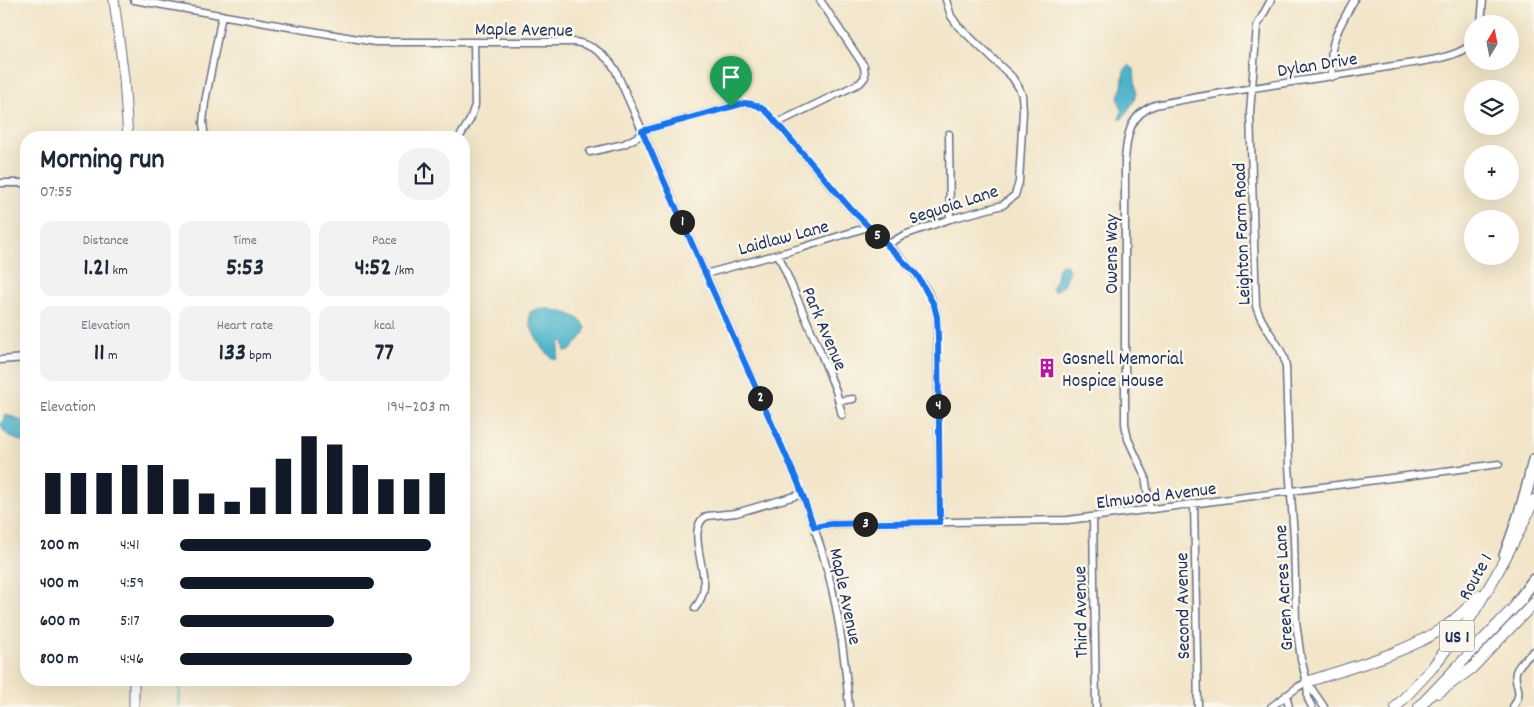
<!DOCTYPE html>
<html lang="en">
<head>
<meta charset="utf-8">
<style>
	:root { --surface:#fff; --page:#f2f2f3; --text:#1f2937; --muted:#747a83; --accent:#111827 }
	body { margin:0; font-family:Dekko,sans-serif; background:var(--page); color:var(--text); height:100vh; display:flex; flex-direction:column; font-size:19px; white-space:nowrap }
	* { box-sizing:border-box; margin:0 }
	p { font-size:16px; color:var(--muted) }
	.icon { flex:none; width:28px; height:28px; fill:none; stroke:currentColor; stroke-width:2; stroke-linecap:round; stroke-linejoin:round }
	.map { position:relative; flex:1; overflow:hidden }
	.details { position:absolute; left:20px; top:131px; width:450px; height:555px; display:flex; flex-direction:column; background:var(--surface); border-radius:20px; box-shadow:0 5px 20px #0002 }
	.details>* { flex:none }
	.needle { width:32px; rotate:10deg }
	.controls { position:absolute; left:1464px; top:15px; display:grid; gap:10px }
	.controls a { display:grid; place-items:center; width:55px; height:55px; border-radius:50%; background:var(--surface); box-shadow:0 5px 20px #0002; font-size:25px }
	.pin { position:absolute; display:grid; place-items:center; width:42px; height:42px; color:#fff; margin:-51px -21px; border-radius:50% 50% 50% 0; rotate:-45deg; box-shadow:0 0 5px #0007 }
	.pin .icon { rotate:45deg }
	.km { position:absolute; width:25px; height:25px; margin:-12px; border-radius:50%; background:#222; color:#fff; font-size:14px; line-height:25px; text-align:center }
	.round { display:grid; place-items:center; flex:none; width:52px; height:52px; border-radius:20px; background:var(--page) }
	.head { display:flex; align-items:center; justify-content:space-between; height:85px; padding:0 20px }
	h1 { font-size:28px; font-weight:800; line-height:38px }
	.metrics { display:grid; grid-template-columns:repeat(3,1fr); gap:8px; height:85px; padding:5px 20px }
	.metrics div { display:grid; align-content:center; border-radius:12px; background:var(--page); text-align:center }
	.metrics b { font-size:25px; font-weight:800 }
	.metrics small { font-size:14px; font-weight:400 }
	.metrics p { font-size:14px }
	.chart { height:140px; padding:10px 20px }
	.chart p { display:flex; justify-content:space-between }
	.chart svg { width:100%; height:90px; margin-top:5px; stroke:var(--accent); stroke-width:6 }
	ul { padding:0 20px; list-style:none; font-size:16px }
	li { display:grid; grid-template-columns:80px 60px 1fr; align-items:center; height:38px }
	li i { height:12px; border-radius:6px; background:var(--accent) }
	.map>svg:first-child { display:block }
</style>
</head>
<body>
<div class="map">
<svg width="1534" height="707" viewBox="0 0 1534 707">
	<rect width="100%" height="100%" fill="#fbf7ec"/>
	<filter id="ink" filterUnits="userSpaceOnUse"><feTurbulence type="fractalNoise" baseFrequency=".02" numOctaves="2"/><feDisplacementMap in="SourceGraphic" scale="10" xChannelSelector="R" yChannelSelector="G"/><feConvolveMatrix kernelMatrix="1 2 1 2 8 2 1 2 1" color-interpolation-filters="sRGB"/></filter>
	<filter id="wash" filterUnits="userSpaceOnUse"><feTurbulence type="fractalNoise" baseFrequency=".0096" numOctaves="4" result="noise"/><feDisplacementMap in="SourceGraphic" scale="20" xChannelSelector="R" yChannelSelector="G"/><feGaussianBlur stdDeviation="1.12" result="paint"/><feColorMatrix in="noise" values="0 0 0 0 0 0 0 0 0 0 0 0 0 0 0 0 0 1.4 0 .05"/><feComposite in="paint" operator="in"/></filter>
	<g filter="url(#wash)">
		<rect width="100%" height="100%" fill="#f2e5c9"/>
		<path fill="#4cb3ca" stroke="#347194" d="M 1128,66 L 1130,66 L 1134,69 L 1136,92 L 1134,101 L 1122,119 L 1119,120 L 1122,110 L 1118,99 L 1119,94 L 1122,87 L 1124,70 Z
			M 1061,264 L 1066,264 L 1069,271 L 1069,273 L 1062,287 L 1054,292 L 1052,288 L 1056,279 L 1058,267 Z
			M 545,308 C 560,312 579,313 586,328 L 585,333 L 570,351 L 565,351 L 563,341 L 560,341 L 557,359 L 552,358 C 542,350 526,326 530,312 L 537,309 Z
			M 5,415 L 14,417 L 26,423 L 26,443 C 15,439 5,437 1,425 Z"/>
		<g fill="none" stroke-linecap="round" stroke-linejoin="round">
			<path stroke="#4cb3ca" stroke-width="2" d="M 26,547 L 26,559
				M 178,680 L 180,689 L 179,707"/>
		</g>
	</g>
	<g filter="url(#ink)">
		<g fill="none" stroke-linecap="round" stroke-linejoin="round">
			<defs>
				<path id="street" d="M 134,0 L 375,42 L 575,42 C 592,45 606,55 615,69 L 799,485 C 808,511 818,536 825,562 C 839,609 845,658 849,707
					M 1271,0 L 1257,26 L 1250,112 L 1256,306 C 1262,329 1283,344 1286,367 L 1289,466 L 1294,537 L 1296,622 L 1301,659 L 1307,682 L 1308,699 L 1312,707
					M 1481,24 L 1483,0
					M 1332,77 C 1328,41 1338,30 1354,0
					M 777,123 L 860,83 L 865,77 L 864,66 L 820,0
					M 642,131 L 740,104 C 753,102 760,105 769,114 C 796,145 822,177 849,207 C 876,237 931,276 937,317 L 940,522
					M 949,134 L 950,219
					M 205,138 L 203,123 L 205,102 L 222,15
					M 459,138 L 470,120 L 475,105 L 474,42
					M 590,152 L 624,144 L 643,134
					M 0,183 L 26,183
					M 887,245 L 904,235 L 950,219 L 1003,205 L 1015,195 L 1019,182 L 1023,112 L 1022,95 L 1019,88 L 1012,77 L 958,26 L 951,16 L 946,0
					M 778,254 L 822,356 L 836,391 L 842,415
					M 705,274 L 801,248 L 868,227
					M 0,360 L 26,358
					M 839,401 L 853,399
					M 1194,504 L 1198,707
					M 1150,509 L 1145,476 L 1128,439 L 1125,424 L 1125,160 C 1127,135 1129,115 1155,105 C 1234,89 1314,80 1393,66 C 1417,62 1453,60 1472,44
					M 1093,517 L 1096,707
					M 814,527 L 831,524 L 1068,520 L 1499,464
					M 695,608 C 700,602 703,595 704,587 C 706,570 686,525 707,516 L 736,513 L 802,494
					M 1307,682 L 1324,707
					M 1286,695 L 1289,707
					M 1271,707 L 1298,687 L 1307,682
					M 1513,707 C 1525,689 1513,686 1516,672 C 1518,664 1529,656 1534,651"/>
				<path id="secondary" d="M 114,0 L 124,78 L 128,138
					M 134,707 L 134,680"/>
				<path id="primary" d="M 1307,682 C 1351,667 1404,654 1443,628 C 1457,619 1468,607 1480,595
					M 1438,693 L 1471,669 L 1534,603
					M 1396,707 L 1432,668 L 1471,617 L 1495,577 L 1520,530 L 1534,500
					M 1419,707 L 1523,598"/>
				<path id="highway" d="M 1505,556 C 1517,524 1527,493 1534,460
					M 1517,603 L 1534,580"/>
			</defs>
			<use href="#street" stroke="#666f83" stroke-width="9"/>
			<use href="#secondary" stroke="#666f83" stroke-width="11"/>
			<use href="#primary" stroke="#666f83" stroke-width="12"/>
			<use href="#highway" stroke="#666f83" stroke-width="14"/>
			<use href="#street" stroke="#fff" stroke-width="6"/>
			<use href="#secondary" stroke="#fff" stroke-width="9"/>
			<use href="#primary" stroke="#fff" stroke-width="10"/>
			<use href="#highway" stroke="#fff" stroke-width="11"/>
		</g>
	</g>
	<g fill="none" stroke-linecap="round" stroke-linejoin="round" filter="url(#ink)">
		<defs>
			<path id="route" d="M 745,103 C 755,103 762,107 769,114 L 850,208 L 917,275 L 934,305 L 937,317 L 938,337 L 940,522 L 831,524 L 814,527 L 799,485 L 642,131 Z"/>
		</defs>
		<use href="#route" stroke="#fff" stroke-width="10"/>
		<use href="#route" stroke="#1a73e8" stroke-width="6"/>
	</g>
	<defs>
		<symbol id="building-bare" viewBox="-9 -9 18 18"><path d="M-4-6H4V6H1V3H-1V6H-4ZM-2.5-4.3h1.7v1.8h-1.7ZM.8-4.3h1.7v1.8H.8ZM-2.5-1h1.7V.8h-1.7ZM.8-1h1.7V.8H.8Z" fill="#b5179e" stroke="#fbf7ec" stroke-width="2.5" paint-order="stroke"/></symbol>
	</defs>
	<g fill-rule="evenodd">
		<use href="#building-bare" x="1033" y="354" width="28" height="28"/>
	</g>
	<g text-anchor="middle" stroke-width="5" stroke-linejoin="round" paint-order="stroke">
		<rect fill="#fbf7ec" stroke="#5e6b89" stroke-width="1" x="1439.5" y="620.5" width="35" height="31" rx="4"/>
		<g font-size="18" font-weight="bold" fill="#1b2f5e">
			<text x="1457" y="642">US 1</text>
		</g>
		<g font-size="19" fill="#1b2f5e" stroke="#fbf7ec">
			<text transform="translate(524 28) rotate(1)" y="7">Maple Avenue</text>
			<text transform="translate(1317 63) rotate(-9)" y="7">Dylan Drive</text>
			<text transform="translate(953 203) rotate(-18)" y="7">Sequoia Lane</text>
			<text transform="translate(1240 234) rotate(-92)" y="7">Leighton Farm Road</text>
			<text transform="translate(783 236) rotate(-15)" y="7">Laidlaw Lane</text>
			<text transform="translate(1110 254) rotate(-90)" y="7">Owens Way</text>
			<text transform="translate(826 328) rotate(67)" y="7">Park Avenue</text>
			<text transform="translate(1156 494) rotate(-7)" y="7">Elmwood Avenue</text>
			<text transform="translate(1474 576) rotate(-61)" y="7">Route 1</text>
			<text transform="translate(1282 588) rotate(-93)" y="7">Green Acres Lane</text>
			<text transform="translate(847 596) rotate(78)" y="7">Maple Avenue</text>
			<text transform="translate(1181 606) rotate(-91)" y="7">Second Avenue</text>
			<text transform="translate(1079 612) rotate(-91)" y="7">Third Avenue</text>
		</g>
		<g font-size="19" fill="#1b2f5e" stroke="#fbf7ec" text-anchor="start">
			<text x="1062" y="364">Gosnell Memorial<tspan x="1062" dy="22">Hospice House</tspan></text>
		</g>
	</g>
</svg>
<div class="controls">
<a><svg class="needle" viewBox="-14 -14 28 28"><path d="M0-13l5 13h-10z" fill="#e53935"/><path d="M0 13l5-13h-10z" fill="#747a83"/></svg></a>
<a><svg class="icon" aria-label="layers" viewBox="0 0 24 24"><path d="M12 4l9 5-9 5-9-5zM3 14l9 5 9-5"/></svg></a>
<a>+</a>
<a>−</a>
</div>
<div class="pin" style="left:731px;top:107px;background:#1e9e55"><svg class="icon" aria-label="arrive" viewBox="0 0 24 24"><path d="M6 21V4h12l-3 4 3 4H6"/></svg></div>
<b class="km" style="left:682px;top:222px">1</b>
<b class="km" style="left:760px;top:398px">2</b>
<b class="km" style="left:865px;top:524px">3</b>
<b class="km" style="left:938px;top:406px">4</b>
<b class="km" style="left:877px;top:236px">5</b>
<section class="details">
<div class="head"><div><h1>Morning run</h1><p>07:55</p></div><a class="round"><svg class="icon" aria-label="share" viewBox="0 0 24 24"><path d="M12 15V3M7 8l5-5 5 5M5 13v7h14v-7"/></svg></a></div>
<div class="metrics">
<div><p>Distance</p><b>1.21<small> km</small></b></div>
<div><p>Time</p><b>5:53</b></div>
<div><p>Pace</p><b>4:52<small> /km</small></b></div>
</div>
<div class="metrics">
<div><p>Elevation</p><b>11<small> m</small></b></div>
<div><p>Heart rate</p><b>133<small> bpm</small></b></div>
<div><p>kcal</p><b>77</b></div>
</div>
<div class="chart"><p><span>Elevation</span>194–203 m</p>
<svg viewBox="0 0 160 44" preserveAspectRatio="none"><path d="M5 44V24M15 44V24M25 44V24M35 44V20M45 44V20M55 44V27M65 44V34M75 44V38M85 44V31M95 44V17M105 44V6M115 44V10M125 44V20M135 44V27M145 44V27M155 44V24"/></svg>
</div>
<ul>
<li><b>200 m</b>4:41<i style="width:93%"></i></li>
<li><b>400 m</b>4:59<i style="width:72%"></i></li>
<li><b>600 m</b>5:17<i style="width:57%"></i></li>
<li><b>800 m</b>4:46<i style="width:86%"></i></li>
</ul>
</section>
</div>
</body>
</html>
